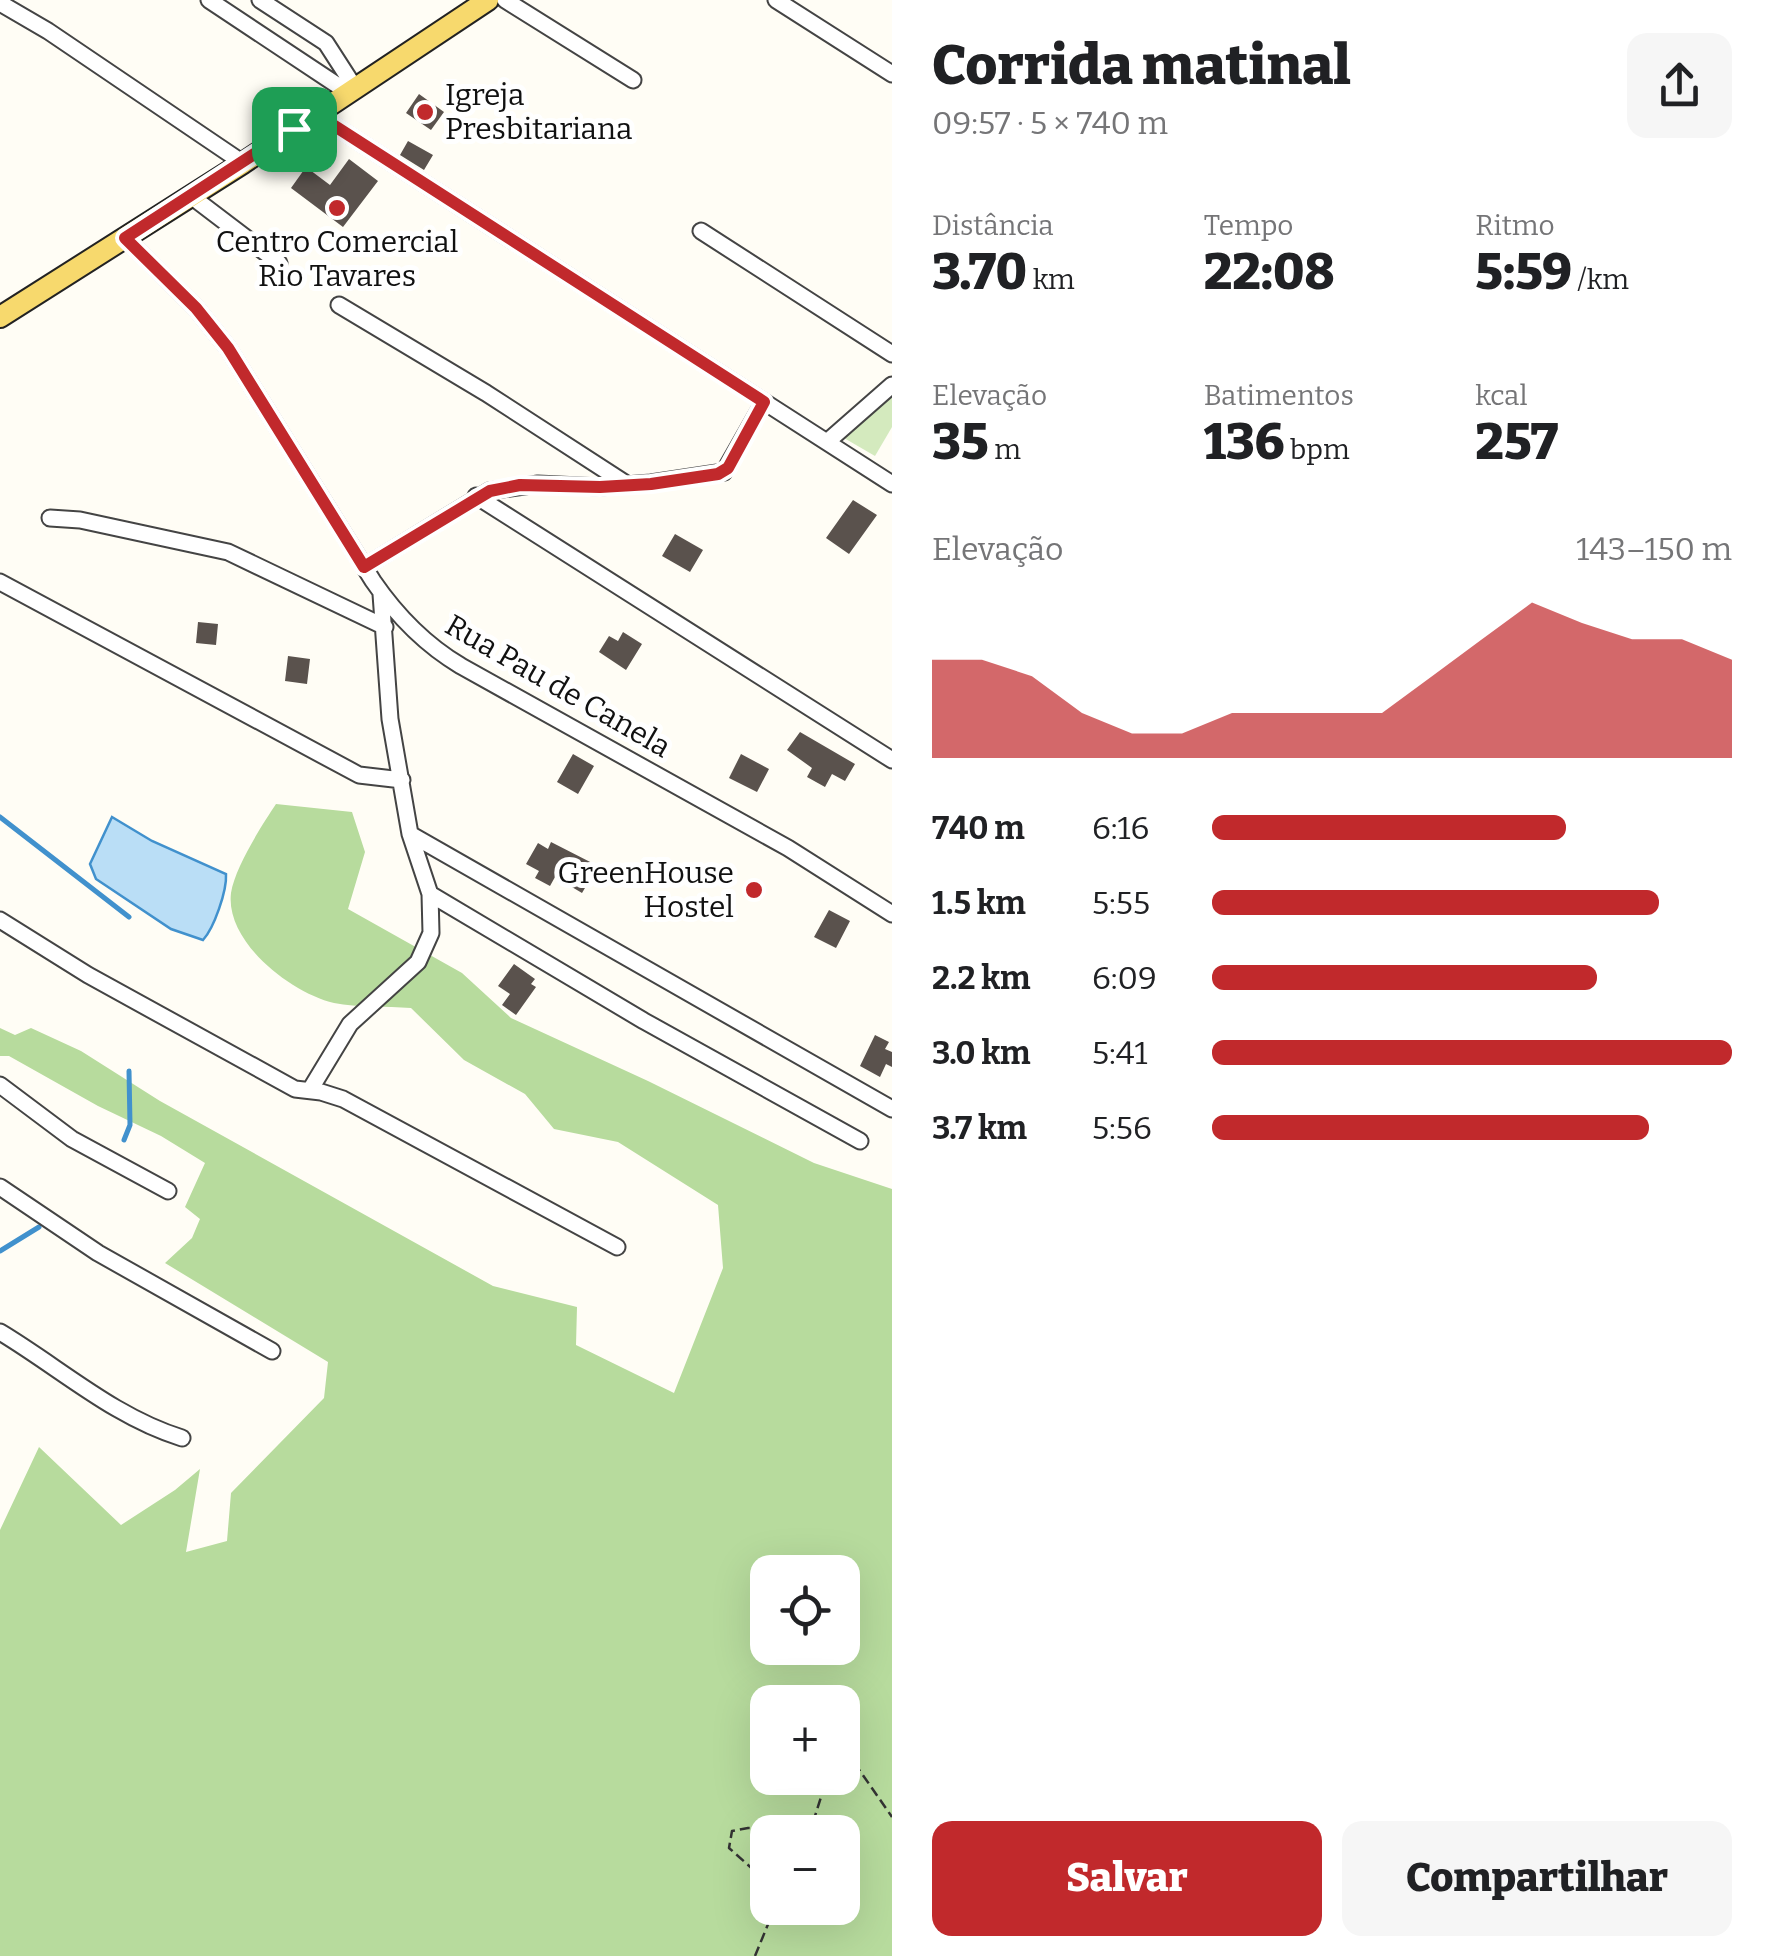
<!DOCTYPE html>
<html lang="pt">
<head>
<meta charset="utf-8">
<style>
	:root { --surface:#fff; --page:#f6f6f6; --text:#202124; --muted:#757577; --accent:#c1292c }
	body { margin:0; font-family:Bitter,serif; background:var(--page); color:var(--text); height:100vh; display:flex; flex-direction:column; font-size:38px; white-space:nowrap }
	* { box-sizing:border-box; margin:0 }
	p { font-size:32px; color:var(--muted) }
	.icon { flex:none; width:55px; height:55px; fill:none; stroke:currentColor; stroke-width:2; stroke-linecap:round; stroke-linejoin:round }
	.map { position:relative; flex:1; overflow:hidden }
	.details { display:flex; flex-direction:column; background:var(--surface); width:880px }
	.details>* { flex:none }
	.tools { position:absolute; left:750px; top:1555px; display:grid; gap:20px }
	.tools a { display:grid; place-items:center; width:110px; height:110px; border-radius:20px; background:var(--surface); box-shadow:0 10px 40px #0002; font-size:50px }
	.pin { position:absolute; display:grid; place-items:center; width:85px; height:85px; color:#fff; margin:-42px; border-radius:20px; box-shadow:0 5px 15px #0006 }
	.round { display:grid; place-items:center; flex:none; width:105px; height:105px; border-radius:20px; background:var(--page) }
	.headline { display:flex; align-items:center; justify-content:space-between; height:170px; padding:0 40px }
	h1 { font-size:55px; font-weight:800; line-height:75px }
	.figures { display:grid; grid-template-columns:repeat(3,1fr); gap:15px; height:170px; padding:10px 40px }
	.figures div { display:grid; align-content:center }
	.figures b { font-size:50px; font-weight:800 }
	.figures small { font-size:28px; font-weight:400 }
	.figures p { font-size:28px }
	.chart { height:280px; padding:20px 40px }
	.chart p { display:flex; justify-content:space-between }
	.chart svg { width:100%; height:180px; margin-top:10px; fill:var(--accent); opacity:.7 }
	.button { display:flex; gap:20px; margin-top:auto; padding:20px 40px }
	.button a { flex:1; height:115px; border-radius:20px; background:var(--accent); color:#fff; font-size:40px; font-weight:800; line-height:115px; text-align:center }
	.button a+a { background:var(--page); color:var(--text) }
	ul { padding:0 40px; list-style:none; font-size:32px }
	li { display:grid; grid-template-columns:160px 120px 1fr; align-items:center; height:75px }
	li i { height:25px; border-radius:12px; background:var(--accent) }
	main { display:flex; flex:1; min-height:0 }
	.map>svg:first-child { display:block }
</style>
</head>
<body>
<main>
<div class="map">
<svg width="892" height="1956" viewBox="0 0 892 1956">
	<rect width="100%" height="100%" fill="#fffdf5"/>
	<path fill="#d4eabe" d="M 892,396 L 892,427 L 875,456 L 844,438 Z"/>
	<path fill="#b7db9d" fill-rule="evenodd" d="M 276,804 L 352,812 L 365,852 L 348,909 L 462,973 L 511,1018 L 648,1081 L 814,1163 L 892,1189 L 892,1956 L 0,1956 L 0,1530 L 39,1447 L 121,1525 L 175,1490 L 200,1469 L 186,1552 L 227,1541 L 231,1493 L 324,1398 L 328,1362 L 165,1263 L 192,1238 L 200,1219 L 185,1207 L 205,1163 L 161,1136 L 98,1106 L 9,1056 L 0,1056 L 0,1028 L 15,1035 L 31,1028 L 81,1051 L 160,1101 L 493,1286 L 577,1307 L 576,1345 L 674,1393 L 723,1268 L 718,1205 L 618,1142 L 554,1129 L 525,1094 L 464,1060 L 411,1008 C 386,1006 358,1008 334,1003 C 291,993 225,942 231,893 C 235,867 262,825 276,804 ZM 768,1572 L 842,1572 L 842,1648 L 768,1648 ZM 768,1702 L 842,1702 L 842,1778 L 768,1778 ZM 768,1832 L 842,1832 L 842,1908 L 768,1908 Z"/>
	<path fill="#badef6" stroke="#4191cd" stroke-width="2.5" d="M 112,817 L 152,841 L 226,874 C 227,891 214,928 203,940 L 171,929 L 96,879 L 90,864 Z"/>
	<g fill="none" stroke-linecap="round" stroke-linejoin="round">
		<path stroke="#4191cd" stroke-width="5" d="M 0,817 L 129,917
			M 124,1140 L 130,1125 L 129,1071
			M 0,1251 L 39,1227"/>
	</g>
	<path fill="#5a524d" d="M 419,94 L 444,112 L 431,130 L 406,113 Z
		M 408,141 L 433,155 L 424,170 L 400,155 Z
		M 349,159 L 378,181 L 343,227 L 291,188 L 306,167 L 330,185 Z
		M 853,500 L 877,515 L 849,554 L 826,538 Z
		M 675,534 L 703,550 L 690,572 L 662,556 Z
		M 198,622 L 218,624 L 216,645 L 196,643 Z
		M 623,632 L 642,644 L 626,670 L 599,652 L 609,636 L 618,641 Z
		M 288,656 L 310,659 L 307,684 L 285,681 Z
		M 800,732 L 855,764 L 845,781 L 832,774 L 825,787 L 807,777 L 812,768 L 787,750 Z
		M 573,754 L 594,766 L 578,794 L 557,782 Z
		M 741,754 L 769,769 L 757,792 L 729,778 Z
		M 551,842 L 598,866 L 582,893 L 555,877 L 550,886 L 535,878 L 539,871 L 526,864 L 538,843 L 548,849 Z
		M 829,910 L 850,921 L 836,948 L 814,937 Z
		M 514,964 L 535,979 L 531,984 L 536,987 L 516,1015 L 502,1005 L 510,994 L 498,986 Z
		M 875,1035 L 889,1042 L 885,1049 L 892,1052 L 892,1067 L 886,1064 L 880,1077 L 860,1066 Z"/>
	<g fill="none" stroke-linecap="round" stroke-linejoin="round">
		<defs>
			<path id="minor" d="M 209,0 L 349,93
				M 260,0 L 326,43 L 355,88
				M 505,0 L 633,80
				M 776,0 L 892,74
				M 0,3 L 48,31 L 243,163
				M 316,114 L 892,484
				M 191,196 L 279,263
				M 701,231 L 892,354
				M 125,238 L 196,308 L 228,348 L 373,581 C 397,616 424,644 461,666 L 788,848 L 892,914
				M 339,305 L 486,393 L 628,485
				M 827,442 L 892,385
				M 476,496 L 892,760
				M 50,518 L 80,520 L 228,552 L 385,627
				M 364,567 L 489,491 L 538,484 L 600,487 L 651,483 L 724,472 L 764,402
				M 0,582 L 359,775 L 402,780
				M 410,834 L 892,1109
				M 430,894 L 644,1021 L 860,1141
				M 0,920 L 88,975 L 295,1089 L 321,1092 L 343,1099 L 617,1247
				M 0,1085 L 72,1139 L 168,1191
				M 310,1090 L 350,1024 L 418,962 L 431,933 L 430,894 L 410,834 L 390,719 L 381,594
				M 0,1187 L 98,1253 L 272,1351
				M 0,1332 C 60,1368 114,1417 182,1438"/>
			<path id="major" d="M 0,317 L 243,163 L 488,0"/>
		</defs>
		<use href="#minor" stroke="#444" stroke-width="19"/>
		<use href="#major" stroke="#222" stroke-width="24"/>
		<path stroke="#333" stroke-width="2.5" stroke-dasharray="10 5" stroke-linecap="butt" d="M 842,1759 L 851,1758 L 892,1817
			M 768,1898 L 756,1872 L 729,1848 L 732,1831 L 748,1828 L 805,1829 L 815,1816 L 827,1778
			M 755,1956 L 773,1912 L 771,1908"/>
		<use href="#minor" stroke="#fff" stroke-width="15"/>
		<use href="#major" stroke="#f7d96d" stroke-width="20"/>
	</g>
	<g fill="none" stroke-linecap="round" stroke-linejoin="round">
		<defs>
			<path id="route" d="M 316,114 L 764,402 L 728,468 L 718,474 L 651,484 L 600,487 L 520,485 L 490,491 L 364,567 L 228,348 L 196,308 L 125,238 Z"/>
		</defs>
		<use href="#route" stroke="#fff" stroke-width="20"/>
		<use href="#route" stroke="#c1292c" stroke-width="12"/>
	</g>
	<g fill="#c1292c" stroke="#fff" stroke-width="4">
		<circle cx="425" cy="112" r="10"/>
		<circle cx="337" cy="208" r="10"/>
		<circle cx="754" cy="890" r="10"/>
	</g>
	<g text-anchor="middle" stroke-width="10" stroke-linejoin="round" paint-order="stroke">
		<g font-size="30" fill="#111" stroke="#fff" text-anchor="start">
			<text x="445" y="105">Igreja<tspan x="445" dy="34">Presbitariana</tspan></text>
			<text x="337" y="252" text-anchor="middle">Centro Comercial<tspan x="337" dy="34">Rio Tavares</tspan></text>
			<text x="734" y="883" text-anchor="end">GreenHouse<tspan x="734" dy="34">Hostel</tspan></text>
		</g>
		<g font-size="30" fill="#111" stroke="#fff">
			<text transform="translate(558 686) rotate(30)" y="10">Rua Pau de Canela</text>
		</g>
	</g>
</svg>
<div class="tools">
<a><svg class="icon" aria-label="locate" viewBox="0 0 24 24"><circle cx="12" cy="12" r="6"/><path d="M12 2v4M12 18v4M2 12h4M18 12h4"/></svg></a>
<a>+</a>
<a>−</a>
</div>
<div class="pin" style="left:294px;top:129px;background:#1e9e55"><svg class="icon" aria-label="arrive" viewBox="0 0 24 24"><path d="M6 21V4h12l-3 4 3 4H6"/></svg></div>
</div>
<section class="details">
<div class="headline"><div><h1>Corrida matinal</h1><p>09:57 · 5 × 740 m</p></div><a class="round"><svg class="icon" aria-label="share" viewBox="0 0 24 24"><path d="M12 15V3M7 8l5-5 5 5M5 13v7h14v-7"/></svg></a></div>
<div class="figures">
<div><p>Distância</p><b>3.70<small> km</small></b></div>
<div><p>Tempo</p><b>22:08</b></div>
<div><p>Ritmo</p><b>5:59<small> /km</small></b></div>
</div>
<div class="figures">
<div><p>Elevação</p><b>35<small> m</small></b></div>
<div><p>Batimentos</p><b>136<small> bpm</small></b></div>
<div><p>kcal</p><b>257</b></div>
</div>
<div class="chart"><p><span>Elevação</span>143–150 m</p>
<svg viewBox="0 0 160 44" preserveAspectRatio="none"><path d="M0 44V20L10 20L20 24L30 33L40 38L50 38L60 33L70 33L80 33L90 33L100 24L110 15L120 6L130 11L140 15L150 15L160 20V44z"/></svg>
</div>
<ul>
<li><b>740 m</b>6:16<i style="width:68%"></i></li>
<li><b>1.5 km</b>5:55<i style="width:86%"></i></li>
<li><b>2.2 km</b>6:09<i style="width:74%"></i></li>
<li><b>3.0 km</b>5:41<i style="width:100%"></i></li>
<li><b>3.7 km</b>5:56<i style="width:84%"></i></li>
</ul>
<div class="button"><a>Salvar</a><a>Compartilhar</a></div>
</section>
</main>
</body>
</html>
